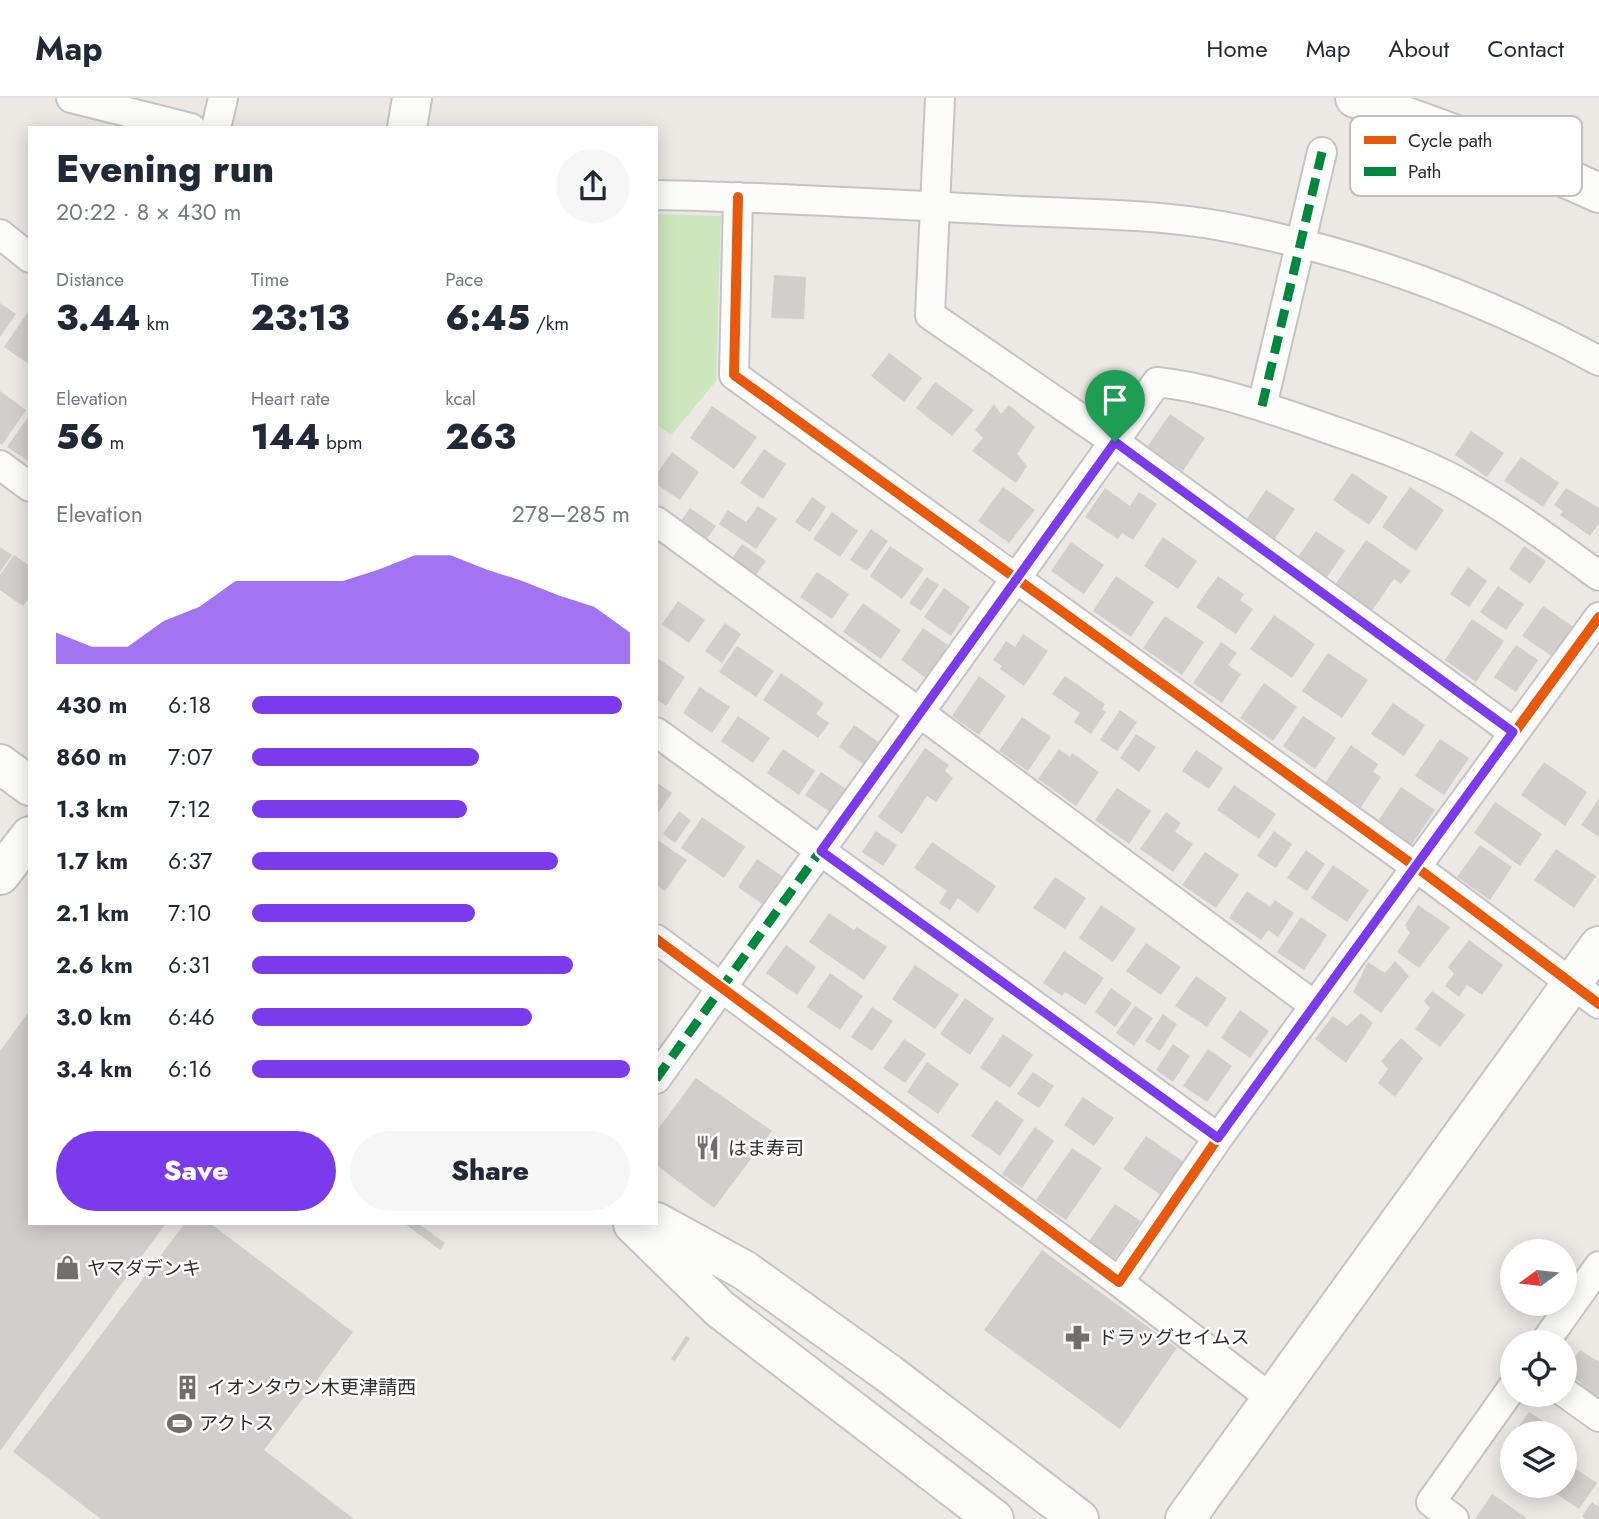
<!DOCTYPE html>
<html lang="en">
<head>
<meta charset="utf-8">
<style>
	:root { --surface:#fff; --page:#f6f6f7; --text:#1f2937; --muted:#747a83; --line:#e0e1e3; --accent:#7c3aed }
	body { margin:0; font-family:Jost,"Noto Sans JP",sans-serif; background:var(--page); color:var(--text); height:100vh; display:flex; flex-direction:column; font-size:26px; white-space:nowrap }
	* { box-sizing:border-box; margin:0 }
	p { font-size:23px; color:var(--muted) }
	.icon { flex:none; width:38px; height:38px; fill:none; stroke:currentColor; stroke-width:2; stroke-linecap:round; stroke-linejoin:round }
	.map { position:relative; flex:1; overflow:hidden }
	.side { position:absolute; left:28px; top:28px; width:630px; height:1099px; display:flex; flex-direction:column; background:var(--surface); border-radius:0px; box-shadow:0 4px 18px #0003 }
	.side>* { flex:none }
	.needle { width:46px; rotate:255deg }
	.buttons { position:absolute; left:1500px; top:1141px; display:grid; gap:14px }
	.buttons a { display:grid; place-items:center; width:77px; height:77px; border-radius:50%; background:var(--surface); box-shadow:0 4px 18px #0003; font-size:35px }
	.pin { position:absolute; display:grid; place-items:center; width:60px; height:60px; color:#fff; margin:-72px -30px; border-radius:50% 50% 50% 0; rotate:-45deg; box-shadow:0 0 7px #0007 }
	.pin .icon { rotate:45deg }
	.round { display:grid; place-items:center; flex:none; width:74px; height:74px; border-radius:37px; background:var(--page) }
	.summary { display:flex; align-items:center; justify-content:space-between; height:119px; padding:0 28px }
	h1 { font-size:38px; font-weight:800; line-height:52px }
	.metrics { display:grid; grid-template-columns:repeat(3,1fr); gap:10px; height:119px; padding:7px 28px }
	.metrics div { display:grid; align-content:center }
	.metrics b { font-size:35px; font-weight:800 }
	.metrics small { font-size:19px; font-weight:400 }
	.metrics p { font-size:19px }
	.chart { height:196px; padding:14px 28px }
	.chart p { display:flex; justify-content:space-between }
	.chart svg { width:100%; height:126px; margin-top:7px; fill:var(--accent); opacity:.7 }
	.button { display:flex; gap:14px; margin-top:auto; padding:14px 28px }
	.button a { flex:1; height:80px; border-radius:42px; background:var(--accent); color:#fff; font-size:28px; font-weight:800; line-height:80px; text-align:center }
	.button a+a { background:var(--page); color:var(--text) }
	ul { padding:0 28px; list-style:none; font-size:23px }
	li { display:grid; grid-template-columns:112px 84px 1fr; align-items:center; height:52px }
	li i { height:18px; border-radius:9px; background:var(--accent) }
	header { display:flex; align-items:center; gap:42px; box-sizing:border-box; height:98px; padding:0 35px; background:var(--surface); border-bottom:2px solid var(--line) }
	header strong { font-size:33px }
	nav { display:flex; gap:38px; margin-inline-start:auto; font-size:24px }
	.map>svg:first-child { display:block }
</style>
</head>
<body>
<header>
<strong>Map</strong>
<nav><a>Home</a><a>Map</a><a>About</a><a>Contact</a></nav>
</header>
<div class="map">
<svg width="1599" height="1421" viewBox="0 0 1599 1421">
	<rect width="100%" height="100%" fill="#ece8e4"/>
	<path fill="#cee6be" d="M 656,116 L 721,118 L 716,283 L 671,337 L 656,326 Z"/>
	<path fill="#d1cecb" d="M 774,177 L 806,179 L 804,221 L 771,220 Z
		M 0,205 L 16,216 L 0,239 Z
		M 28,214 L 30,216 L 30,267 L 4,249 Z
		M 889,255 L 922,280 L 904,304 L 871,278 Z
		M 935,284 L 974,312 L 952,338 L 916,310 Z
		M 0,293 L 26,312 L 2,347 L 0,345 Z
		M 994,306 L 1001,316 L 1009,307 L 1035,329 L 1017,356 L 1027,368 L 1016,385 L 972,353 L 983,340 L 975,332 Z
		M 712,308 L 757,339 L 734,371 L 690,340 Z
		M 30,316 L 30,364 L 7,349 Z
		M 1170,316 L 1205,340 L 1183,373 L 1147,349 Z
		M 1471,333 L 1504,355 L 1487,379 L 1455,357 Z
		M 764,351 L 786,366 L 763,401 L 740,385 Z
		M 672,354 L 699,374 L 680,402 L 656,386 L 656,377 Z
		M 1521,359 L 1559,385 L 1543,409 L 1504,383 Z
		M 1352,375 L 1388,399 L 1369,427 L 1333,402 Z
		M 1003,389 L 1035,412 L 1009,445 L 978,423 Z
		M 1410,389 L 1444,412 L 1416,453 L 1382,429 Z
		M 1105,390 L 1130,408 L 1139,394 L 1157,406 L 1133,442 L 1122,435 L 1118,441 L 1085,419 Z
		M 1566,390 L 1599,410 L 1599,425 L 1590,438 L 1560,417 L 1563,413 L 1554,407 Z
		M 1266,392 L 1295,411 L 1274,442 L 1246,422 Z
		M 812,399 L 826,409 L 810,434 L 795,424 Z
		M 758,408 L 777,421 L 756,451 L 719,426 L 728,412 L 746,424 Z
		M 690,410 L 716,428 L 704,445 L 678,427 Z
		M 832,414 L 858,433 L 840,459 L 813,441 Z
		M 871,431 L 888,443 L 867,473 L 850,462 Z
		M 1316,433 L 1345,453 L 1327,479 L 1298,459 Z
		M 1163,439 L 1197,463 L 1178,491 L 1144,468 Z
		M 1366,442 L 1411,473 L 1401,486 L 1394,481 L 1371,514 L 1334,488 Z
		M 1071,444 L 1104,467 L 1084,496 L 1051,473 Z
		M 742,446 L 766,463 L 753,481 L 729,465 Z
		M 890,448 L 924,471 L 902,501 L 870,478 Z
		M 1524,448 L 1546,463 L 1530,486 L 1509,471 Z
		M 0,449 L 12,457 L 0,474 Z
		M 14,457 L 30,468 L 30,499 L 23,508 L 0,492 L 0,477 Z
		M 1468,469 L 1487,483 L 1469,509 L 1450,496 Z
		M 817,474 L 849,496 L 832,521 L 800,499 Z
		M 1116,478 L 1154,504 L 1131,539 L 1093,513 Z
		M 1218,478 L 1244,496 L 1240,502 L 1253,511 L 1236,536 L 1196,509 Z
		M 927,479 L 939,487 L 921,513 L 909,505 Z
		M 1498,488 L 1524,506 L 1506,532 L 1480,514 Z
		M 944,490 L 970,509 L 951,538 L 924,519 Z
		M 678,503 L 705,522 L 689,545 L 662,526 Z
		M 863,505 L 901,532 L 881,561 L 843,534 Z
		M 1543,508 L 1574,529 L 1553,559 L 1522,538 Z
		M 1274,517 L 1315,546 L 1292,580 L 1250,551 Z
		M 1165,518 L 1204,544 L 1182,577 L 1143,550 Z
		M 1472,521 L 1504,543 L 1476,584 L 1445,562 Z
		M 725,525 L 741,536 L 722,565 L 705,553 Z
		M 923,530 L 948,547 L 926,580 L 901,562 Z
		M 1023,536 L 1048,553 L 1024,588 L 1000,571 L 1002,568 L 993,562 L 1006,543 L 1015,549 Z
		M 1221,544 L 1237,555 L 1228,567 L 1241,576 L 1222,605 L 1193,585 Z
		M 1516,547 L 1538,562 L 1516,594 L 1494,579 Z
		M 737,548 L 774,573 L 756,599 L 719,574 Z
		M 1328,555 L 1368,582 L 1342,620 L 1302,593 Z
		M 656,559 L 685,579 L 666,608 L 656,601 Z
		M 781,575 L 824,605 L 816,616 L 829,625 L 818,640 L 763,602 Z
		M 979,578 L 1006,598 L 979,637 L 952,618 Z
		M 1065,578 L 1105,606 L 1102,611 L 1106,614 L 1091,636 L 1074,624 L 1080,615 L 1052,596 Z
		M 1264,585 L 1297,609 L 1273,643 L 1240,620 Z
		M 700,589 L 730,609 L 712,635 L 683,615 Z
		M 1393,605 L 1425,627 L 1404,658 L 1371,636 Z
		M 1120,612 L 1137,624 L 1117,653 L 1100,642 Z
		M 738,618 L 770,640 L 753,665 L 721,643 Z
		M 1303,618 L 1336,640 L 1315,671 L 1283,648 Z
		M 1022,619 L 1051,639 L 1028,673 L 999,653 Z
		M 854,627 L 886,649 L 876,664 L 868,658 L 863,666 L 839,649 Z
		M 1136,636 L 1156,649 L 1139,674 L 1120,660 Z
		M 1440,641 L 1469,660 L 1444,697 L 1415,678 Z
		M 1351,647 L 1378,666 L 1373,674 L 1381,679 L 1361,709 L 1325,685 Z
		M 925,650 L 949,667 L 945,673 L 953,680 L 936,704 L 927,698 L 902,736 L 878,719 Z
		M 783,651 L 815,673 L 799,697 L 767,675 Z
		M 1059,651 L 1070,659 L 1072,655 L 1099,674 L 1076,708 L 1038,681 Z
		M 1196,652 L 1223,670 L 1209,691 L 1182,673 Z
		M 1544,664 L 1587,694 L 1565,728 L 1521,697 Z
		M 821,674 L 846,691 L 830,714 L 805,697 Z
		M 656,684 L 672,695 L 656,718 Z
		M 1234,687 L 1276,716 L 1259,741 L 1217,712 Z
		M 1401,689 L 1435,712 L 1410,749 L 1376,726 Z
		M 1117,690 L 1151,713 L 1129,746 L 1095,722 Z
		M 1599,701 L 1599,739 L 1581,727 Z
		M 1495,704 L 1542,736 L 1520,768 L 1474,735 Z
		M 679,713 L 691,722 L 675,745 L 663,736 Z
		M 1166,714 L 1181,725 L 1175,734 L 1193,746 L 1173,774 L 1140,751 Z
		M 702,719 L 745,749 L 724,780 L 681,750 Z
		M 876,733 L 897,747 L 883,768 L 862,754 Z
		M 1274,733 L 1292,746 L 1276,770 L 1257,758 Z
		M 656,741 L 687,762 L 665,793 L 656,787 Z
		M 932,744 L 996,788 L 978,815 L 958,800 L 950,812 L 939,805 L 947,793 L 914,770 Z
		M 1480,747 L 1512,769 L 1490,802 L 1457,779 Z
		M 1556,751 L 1596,778 L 1574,810 L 1534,782 Z
		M 1306,752 L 1325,766 L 1307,793 L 1287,780 Z
		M 1205,754 L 1239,777 L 1216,810 L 1182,787 Z
		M 757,761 L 782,778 L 762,806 L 738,789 Z
		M 1333,767 L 1369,792 L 1347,824 L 1311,800 Z
		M 1055,779 L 1086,800 L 1065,831 L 1033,810 Z
		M 1247,793 L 1270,809 L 1275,802 L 1294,815 L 1278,839 L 1268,832 L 1261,842 L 1229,820 Z
		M 1101,807 L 1136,831 L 1113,864 L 1079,840 Z
		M 1418,807 L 1450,829 L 1419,870 L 1397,854 L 1410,835 L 1405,827 Z
		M 829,815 L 854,832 L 857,829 L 887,849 L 864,882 L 809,844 Z
		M 1301,819 L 1327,837 L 1304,872 L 1277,854 Z
		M 1469,842 L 1503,867 L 1482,897 L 1467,887 L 1459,899 L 1445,888 L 1454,876 L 1448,869 Z
		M 1146,845 L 1181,869 L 1161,897 L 1126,873 Z
		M 786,847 L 816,869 L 797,897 L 766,875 Z
		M 1064,853 L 1104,880 L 1085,907 L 1065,894 L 1062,898 L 1043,885 Z
		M 1395,863 L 1409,878 L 1381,915 L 1353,894 L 1368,864 L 1385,875 Z
		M 915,867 L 959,897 L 935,931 L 892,901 Z
		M 830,875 L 863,898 L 840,932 L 807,909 Z
		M 1196,878 L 1227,900 L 1207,929 L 1175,908 Z
		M 1111,890 L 1132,905 L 1115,929 L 1095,914 Z
		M 1432,893 L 1465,917 L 1440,949 L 1415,931 L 1430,910 L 1424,903 Z
		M 965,900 L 994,921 L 970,957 L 940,936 Z
		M 1135,908 L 1153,920 L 1134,948 L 1116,935 Z
		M 872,909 L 893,923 L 872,953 L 851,939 Z
		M 30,912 L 30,1125 L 166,1125 L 0,1353 L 0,953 Z
		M 1240,912 L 1269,933 L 1250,960 L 1221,940 Z
		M 1361,915 L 1373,925 L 1346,965 L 1315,941 L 1333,918 L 1347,928 Z
		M 1163,916 L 1177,926 L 1160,953 L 1145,943 Z
		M 1003,936 L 1033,957 L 1010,990 L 980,970 Z
		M 1401,940 L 1423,960 L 1395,999 L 1378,985 L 1388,971 L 1381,963 Z
		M 904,941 L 926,956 L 905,985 L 883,970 Z
		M 1173,946 L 1190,958 L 1173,984 L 1156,972 Z
		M 1208,951 L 1232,968 L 1207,1004 L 1183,988 Z
		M 927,964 L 959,986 L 938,1016 L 907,994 Z
		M 1033,974 L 1054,988 L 1039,1010 L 1017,996 Z
		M 696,980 L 772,1033 L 714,1110 L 656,1067 L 656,1034 Z
		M 1083,999 L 1114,1020 L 1094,1048 L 1064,1027 Z
		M 996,1002 L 1024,1022 L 1000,1058 L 971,1038 Z
		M 1035,1029 L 1054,1043 L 1022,1090 L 1002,1076 Z
		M 1146,1038 L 1184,1064 L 1161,1097 L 1123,1071 Z
		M 1072,1050 L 1102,1070 L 1066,1122 L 1036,1102 Z
		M 1115,1106 L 1141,1123 L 1113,1164 L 1087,1146 Z
		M 185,1125 L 210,1125 L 353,1234 L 264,1352 L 354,1421 L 101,1421 L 13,1354 Z
		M 404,1125 L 418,1125 L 445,1145 L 440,1152 Z
		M 1042,1152 L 1177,1250 L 1120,1331 L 984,1232 Z
		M 686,1238 L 690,1240 L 675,1263 L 671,1261 Z
		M 1580,1252 L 1599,1264 L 1599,1305 L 1577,1290 L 1581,1285 L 1565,1274 Z
		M 1529,1314 L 1543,1323 L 1534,1335 L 1514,1335 Z
		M 1573,1369 L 1597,1385 L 1579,1411 L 1555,1395 L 1560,1388 L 1564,1388 L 1564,1382 Z
		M 1492,1396 L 1528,1421 L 1475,1421 Z
		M 1592,1404 L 1599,1409 L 1599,1421 L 1585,1421 L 1582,1418 Z"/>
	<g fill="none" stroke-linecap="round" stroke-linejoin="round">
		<defs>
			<path id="street" d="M 71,0 L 191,30
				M 940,0 L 930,217 L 1115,344 L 1513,634
				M 216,30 L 223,0
				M 656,97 C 771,99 885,106 1000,112 C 1073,116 1149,115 1222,128 C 1355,153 1480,198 1599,263
				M 738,99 L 734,277 L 1416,769 L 1599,906
				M 0,136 L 30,160
				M 1262,308 L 1322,54
				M 0,367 L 30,389
				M 656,423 L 920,615 L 1315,908
				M 656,634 L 1218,1040
				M 656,841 L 1119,1184 L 1218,1040 L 1599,519
				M 656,981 L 1157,284 C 1205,289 1252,305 1297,320 C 1351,339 1411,358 1461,385 C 1510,412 1554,445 1599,478
				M 1119,1184 L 1272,1301
				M 1545,1244 L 1599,1168
				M 1564,1294 L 1599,1319
				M 1454,1421 L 1431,1404 L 1512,1290"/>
			<path id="secondary" d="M 1355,0 L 1528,63 L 1599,95
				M 407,30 L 412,0
				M 0,666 L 30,688
				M 0,777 L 30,738
				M 656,1124 L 744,1172 L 888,1275 L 1079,1421
				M 633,1126 L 720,1211 L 994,1421
				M 1185,1421 L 1599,848"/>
		</defs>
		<use href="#street" stroke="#c5c4c5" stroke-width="32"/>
		<use href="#secondary" stroke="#c5c4c5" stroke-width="42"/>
		<use href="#street" stroke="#fcfcfb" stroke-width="28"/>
		<use href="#secondary" stroke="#fcfcfb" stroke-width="38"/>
		<path stroke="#00873e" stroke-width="9" stroke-dasharray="18 9" stroke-linecap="butt" d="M 1262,308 L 1322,54
			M 656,981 L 1115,344"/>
		<defs>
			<path id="cycleway" d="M 738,99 L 734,277 L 1416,769 L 1599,906
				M 656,841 L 1119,1184 L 1218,1040 L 1599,519"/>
		</defs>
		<use href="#cycleway" stroke="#fff" stroke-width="15"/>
		<use href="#cycleway" stroke="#e8590c" stroke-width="10"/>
	</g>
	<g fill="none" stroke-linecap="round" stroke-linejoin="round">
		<defs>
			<path id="route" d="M 1115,344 L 1513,634 L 1218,1040 L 821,753 Z"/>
		</defs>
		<use href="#route" stroke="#fff" stroke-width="14"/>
		<use href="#route" stroke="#7c3aed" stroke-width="9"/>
	</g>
	<defs>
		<symbol id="restaurant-bare" viewBox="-9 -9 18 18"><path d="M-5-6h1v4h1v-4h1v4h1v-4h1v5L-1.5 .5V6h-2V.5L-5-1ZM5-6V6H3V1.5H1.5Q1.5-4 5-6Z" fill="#706f6e" stroke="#fff" stroke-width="2.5" paint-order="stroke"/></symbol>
		<symbol id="shop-bare" viewBox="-9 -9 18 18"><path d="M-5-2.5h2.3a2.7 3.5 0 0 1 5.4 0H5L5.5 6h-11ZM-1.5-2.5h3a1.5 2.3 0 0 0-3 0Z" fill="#706f6e" stroke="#fff" stroke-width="2.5" paint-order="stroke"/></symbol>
		<symbol id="pharmacy-bare" viewBox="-9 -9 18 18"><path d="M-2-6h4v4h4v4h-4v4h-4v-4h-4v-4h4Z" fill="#706f6e" stroke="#fff" stroke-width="2.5" paint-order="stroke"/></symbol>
		<symbol id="building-bare" viewBox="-9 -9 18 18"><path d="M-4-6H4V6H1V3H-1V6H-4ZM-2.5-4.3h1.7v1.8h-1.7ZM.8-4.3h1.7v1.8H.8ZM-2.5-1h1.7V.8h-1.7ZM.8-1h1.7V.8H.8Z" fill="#706f6e" stroke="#fff" stroke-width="2.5" paint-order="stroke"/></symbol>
		<symbol id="stadium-bare" viewBox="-9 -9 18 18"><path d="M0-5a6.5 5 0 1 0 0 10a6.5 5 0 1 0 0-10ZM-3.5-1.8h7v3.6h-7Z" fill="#706f6e" stroke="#fff" stroke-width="2.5" paint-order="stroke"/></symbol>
	</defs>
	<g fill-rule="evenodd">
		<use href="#restaurant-bare" x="690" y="1032" width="35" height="35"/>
		<use href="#shop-bare" x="50" y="1152" width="35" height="35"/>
		<use href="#pharmacy-bare" x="1060" y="1222" width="35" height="35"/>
		<use href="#building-bare" x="170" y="1272" width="35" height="35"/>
		<use href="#stadium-bare" x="162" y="1308" width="35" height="35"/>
	</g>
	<g text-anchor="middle" stroke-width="5" stroke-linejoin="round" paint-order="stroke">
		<g font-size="19" fill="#2e2e2e" stroke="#fff" text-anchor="start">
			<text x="728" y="1057">はま寿司</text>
			<text x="87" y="1177">ヤマダデンキ</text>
			<text x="1098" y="1246">ドラッグセイムス</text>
			<text x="207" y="1296">イオンタウン木更津請西</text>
			<text x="199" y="1332">アクトス</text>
		</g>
	</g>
	<rect x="1350" y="18" width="232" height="80" rx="10" fill="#fff" stroke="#c0c0c0" stroke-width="2"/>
	<rect x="1364" y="38" width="32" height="8" fill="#e8590c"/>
	<rect x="1364" y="69" width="32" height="9" fill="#00873e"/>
	<g font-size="19" fill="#2e2e2e">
		<text x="1408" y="49">Cycle path</text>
		<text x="1408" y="80">Path</text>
	</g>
</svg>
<div class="buttons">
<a><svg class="needle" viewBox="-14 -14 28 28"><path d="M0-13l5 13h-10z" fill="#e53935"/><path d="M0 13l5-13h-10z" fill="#747a83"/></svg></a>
<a><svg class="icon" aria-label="locate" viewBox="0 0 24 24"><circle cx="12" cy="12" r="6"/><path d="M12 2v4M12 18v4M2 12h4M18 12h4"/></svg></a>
<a><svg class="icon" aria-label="layers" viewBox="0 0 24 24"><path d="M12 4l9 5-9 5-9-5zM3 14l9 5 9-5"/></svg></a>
</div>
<div class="pin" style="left:1115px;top:344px;background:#1e9e55"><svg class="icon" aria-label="arrive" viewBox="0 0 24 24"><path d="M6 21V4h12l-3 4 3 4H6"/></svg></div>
<section class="side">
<div class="summary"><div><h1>Evening run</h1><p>20:22 · 8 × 430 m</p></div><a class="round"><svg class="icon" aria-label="share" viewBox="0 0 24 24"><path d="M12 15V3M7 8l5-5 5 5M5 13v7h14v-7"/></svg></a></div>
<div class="metrics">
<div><p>Distance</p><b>3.44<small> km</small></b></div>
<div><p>Time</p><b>23:13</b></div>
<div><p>Pace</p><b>6:45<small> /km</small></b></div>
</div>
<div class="metrics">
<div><p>Elevation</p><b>56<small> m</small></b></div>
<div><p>Heart rate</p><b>144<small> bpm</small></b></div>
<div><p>kcal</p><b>263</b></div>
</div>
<div class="chart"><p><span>Elevation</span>278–285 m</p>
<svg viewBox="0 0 160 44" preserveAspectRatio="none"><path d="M0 44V33L10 38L20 38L30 29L40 24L50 15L60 15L70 15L80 15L90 11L100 6L110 6L120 11L130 15L140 20L150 24L160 33V44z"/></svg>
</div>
<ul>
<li><b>430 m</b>6:18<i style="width:98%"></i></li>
<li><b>860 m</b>7:07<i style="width:60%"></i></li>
<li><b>1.3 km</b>7:12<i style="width:57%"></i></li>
<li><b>1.7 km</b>6:37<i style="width:81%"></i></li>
<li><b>2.1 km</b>7:10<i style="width:59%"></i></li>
<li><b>2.6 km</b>6:31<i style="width:85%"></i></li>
<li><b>3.0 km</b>6:46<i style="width:74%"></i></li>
<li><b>3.4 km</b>6:16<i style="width:100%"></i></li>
</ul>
<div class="button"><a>Save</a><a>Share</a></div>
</section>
</div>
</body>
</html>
